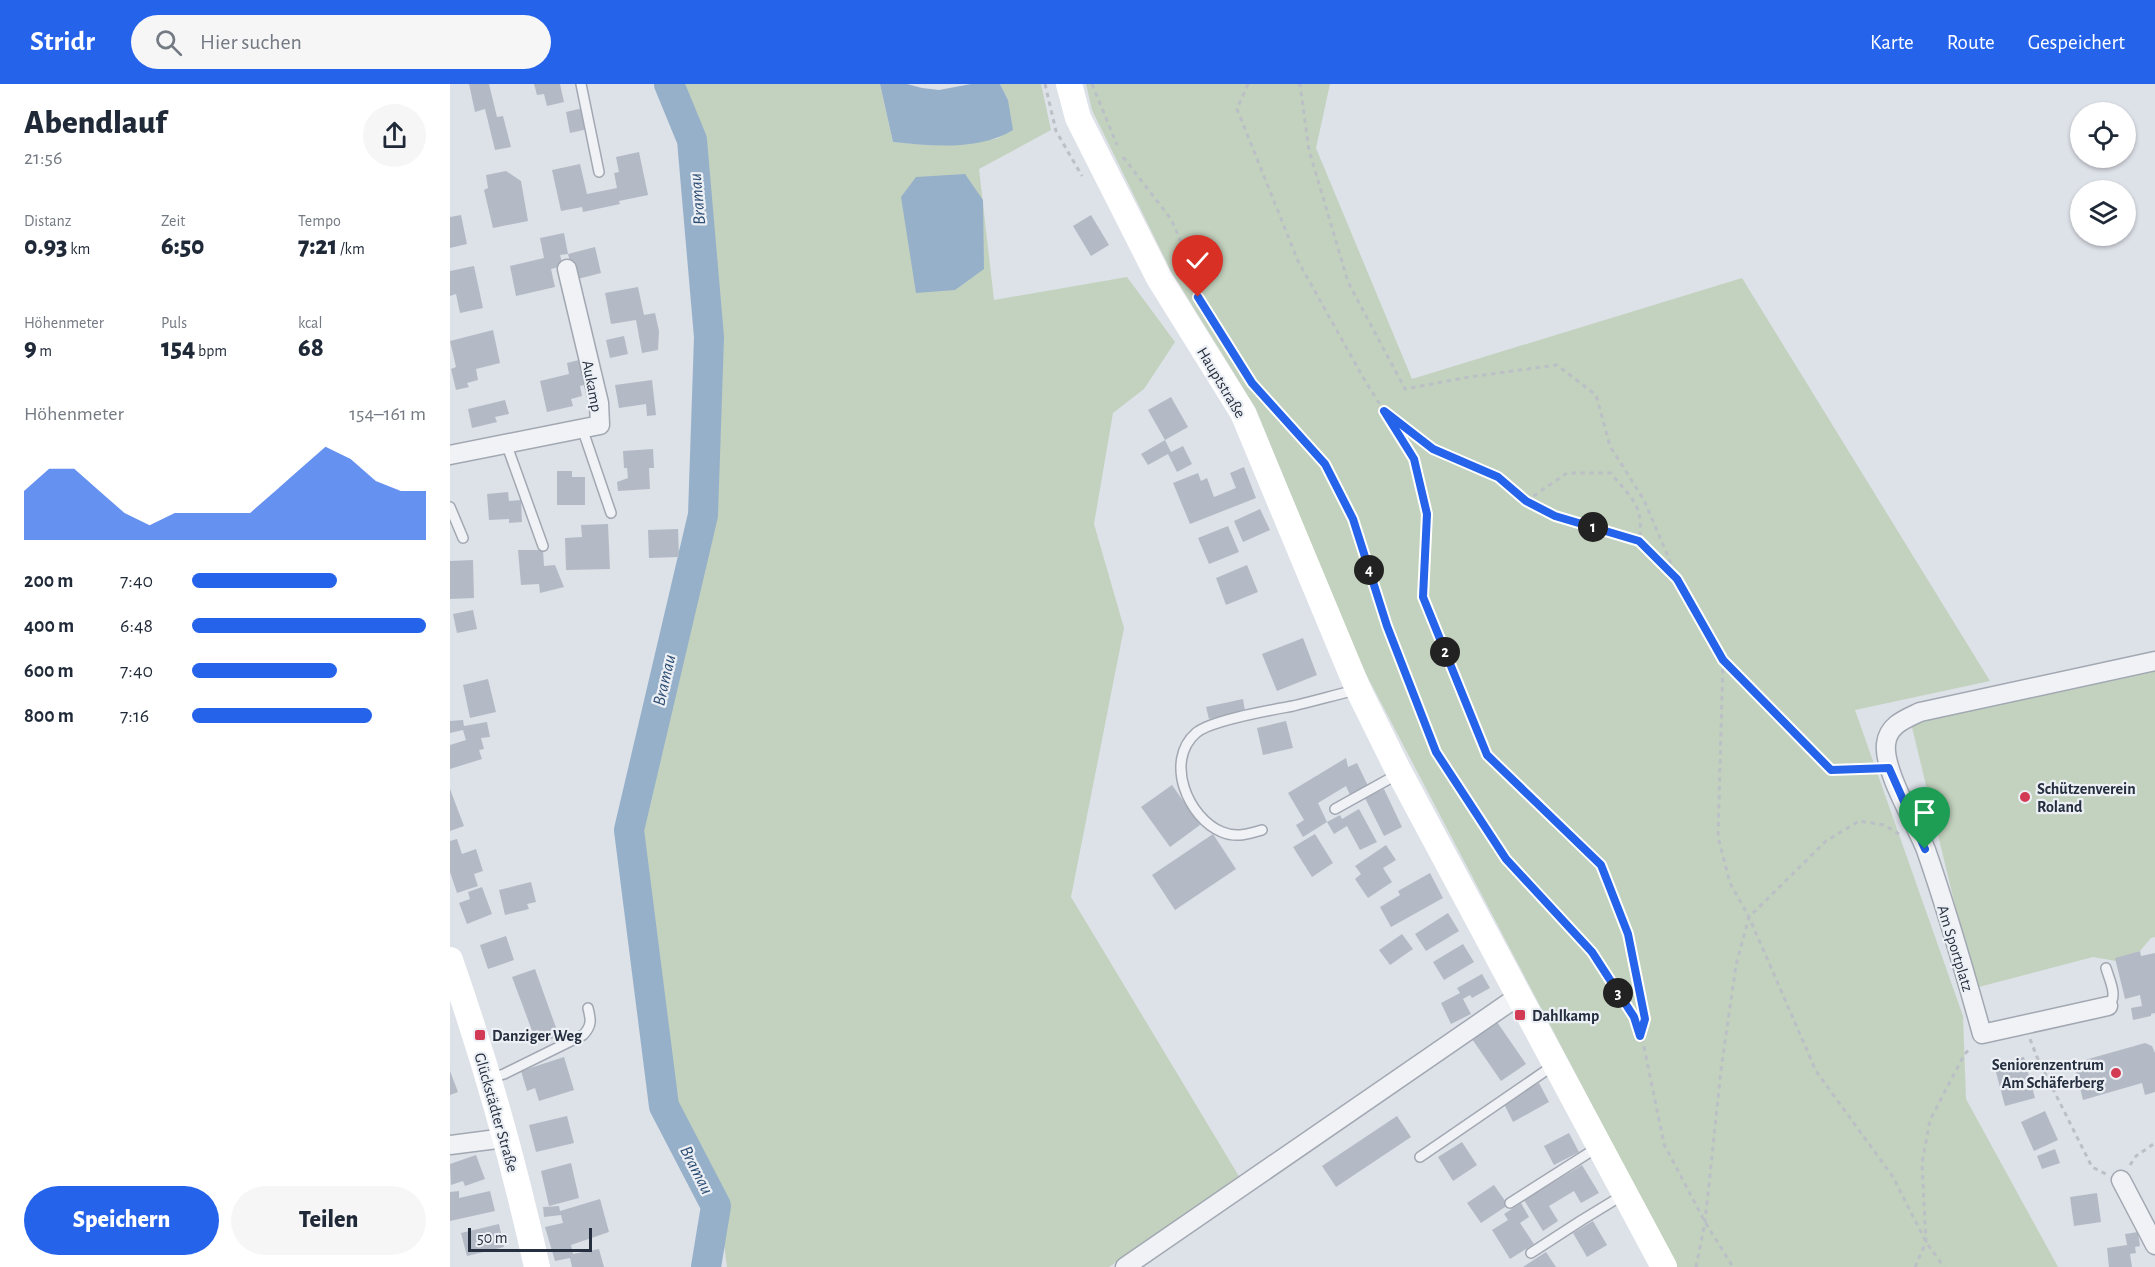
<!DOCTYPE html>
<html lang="de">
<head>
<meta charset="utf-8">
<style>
	:root { --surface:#fff; --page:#f6f6f7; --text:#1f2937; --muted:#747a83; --accent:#2563eb }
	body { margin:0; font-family:"Alegreya Sans",sans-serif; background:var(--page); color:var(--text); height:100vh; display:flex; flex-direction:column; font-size:22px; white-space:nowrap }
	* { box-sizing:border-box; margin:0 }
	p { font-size:20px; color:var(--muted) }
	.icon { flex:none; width:33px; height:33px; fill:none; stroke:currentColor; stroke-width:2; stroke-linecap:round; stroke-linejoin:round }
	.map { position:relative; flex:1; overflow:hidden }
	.panel { display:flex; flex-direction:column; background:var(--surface); width:450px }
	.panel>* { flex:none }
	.tools { position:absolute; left:1620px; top:18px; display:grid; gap:12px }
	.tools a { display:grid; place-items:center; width:66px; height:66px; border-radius:50%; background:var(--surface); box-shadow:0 2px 4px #0004; font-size:30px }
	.scale { position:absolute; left:18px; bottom:15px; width:124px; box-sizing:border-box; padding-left:6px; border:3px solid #262f3f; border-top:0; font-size:16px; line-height:21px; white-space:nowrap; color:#262f3f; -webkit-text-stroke:4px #ecf0f5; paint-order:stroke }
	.pin { position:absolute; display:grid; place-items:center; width:51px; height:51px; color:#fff; margin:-62px -26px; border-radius:50% 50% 50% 0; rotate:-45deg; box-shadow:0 0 6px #0007 }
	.pin .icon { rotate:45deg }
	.km { position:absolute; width:30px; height:30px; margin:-15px; border-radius:50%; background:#222; color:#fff; font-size:16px; line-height:30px; text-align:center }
	.round { display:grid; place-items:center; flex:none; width:63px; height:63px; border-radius:32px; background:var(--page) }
	.headline { display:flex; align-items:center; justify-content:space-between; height:102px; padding:0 24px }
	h1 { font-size:33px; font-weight:800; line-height:45px }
	.metrics { display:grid; grid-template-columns:repeat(3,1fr); gap:9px; height:102px; padding:6px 24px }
	.metrics div { display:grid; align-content:center }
	.metrics b { font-size:26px; font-weight:800 }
	.metrics small { font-size:16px; font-weight:400 }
	.metrics p { font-size:16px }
	.chart { height:168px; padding:12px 24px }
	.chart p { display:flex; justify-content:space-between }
	.chart svg { width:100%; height:108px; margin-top:6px; fill:var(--accent); opacity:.7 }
	.action { display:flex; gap:12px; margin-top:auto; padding:12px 24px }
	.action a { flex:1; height:69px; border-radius:36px; background:var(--accent); color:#fff; font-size:24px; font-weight:800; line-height:69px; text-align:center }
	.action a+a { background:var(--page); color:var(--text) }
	ul { padding:0 24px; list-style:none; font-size:20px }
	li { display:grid; grid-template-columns:96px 72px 1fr; align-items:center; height:45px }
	li i { height:15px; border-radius:8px; background:var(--accent) }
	header { display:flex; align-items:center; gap:36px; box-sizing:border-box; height:84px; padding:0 30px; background:var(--accent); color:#fff }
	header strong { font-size:28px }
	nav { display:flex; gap:33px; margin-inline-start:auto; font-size:21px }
	.search { width:420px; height:54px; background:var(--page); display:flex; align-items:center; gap:15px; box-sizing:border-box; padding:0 21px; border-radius:33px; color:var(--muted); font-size:22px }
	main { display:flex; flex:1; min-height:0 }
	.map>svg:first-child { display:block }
</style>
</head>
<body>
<header>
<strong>Stridr</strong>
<div class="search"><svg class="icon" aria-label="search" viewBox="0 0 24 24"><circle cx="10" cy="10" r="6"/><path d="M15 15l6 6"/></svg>Hier suchen</div>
<nav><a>Karte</a><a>Route</a><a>Gespeichert</a></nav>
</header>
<main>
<section class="panel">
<div class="headline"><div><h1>Abendlauf</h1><p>21:56</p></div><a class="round"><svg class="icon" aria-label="share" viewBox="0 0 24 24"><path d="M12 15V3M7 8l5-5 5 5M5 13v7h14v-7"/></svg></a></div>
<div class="metrics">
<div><p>Distanz</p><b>0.93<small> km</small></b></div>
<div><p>Zeit</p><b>6:50</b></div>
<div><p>Tempo</p><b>7:21<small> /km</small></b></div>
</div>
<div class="metrics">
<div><p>Höhenmeter</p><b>9<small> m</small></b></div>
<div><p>Puls</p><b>154<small> bpm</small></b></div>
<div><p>kcal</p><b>68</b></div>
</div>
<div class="chart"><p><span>Höhenmeter</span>154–161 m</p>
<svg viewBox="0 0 160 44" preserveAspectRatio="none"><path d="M0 44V24L10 15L20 15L30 24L40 33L50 38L60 33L70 33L80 33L90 33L100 24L110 15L120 6L130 11L140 20L150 24L160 24V44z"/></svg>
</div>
<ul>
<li><b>200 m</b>7:40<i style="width:62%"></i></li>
<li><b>400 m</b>6:48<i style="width:100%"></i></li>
<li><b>600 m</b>7:40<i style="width:62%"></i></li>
<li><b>800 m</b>7:16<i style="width:77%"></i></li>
</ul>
<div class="action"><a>Speichern</a><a>Teilen</a></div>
</section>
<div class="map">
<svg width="1705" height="1183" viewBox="0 0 1705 1183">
	<rect width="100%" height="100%" fill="#dde1e8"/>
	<path fill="#c3d2be" d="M 223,0 L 430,0 L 443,58 C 484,62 509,62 549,54 L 558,16 L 550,0 L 591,0 L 601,46 L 529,85 L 544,216 L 677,193 L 725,258 L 694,305 L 663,329 L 644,440 L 674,544 L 621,813 L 790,1094 L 659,1183 L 277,1183 L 269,1121 L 217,1021 L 182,745 L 259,432 L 266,255 L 245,55 Z
		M 636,0 L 880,0 L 866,64 L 962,295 L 1292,194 L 1540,597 L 1405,626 L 1513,932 L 1516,1015 L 1608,1183 L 1227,1183 L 905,569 L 806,325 L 721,187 L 642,26 Z
		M 1705,586 L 1705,853 L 1701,854 L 1690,867 L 1666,874 L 1666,877 L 1643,873 L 1525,904 L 1461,639 Z"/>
	<path fill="#96b0ca" d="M 430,0 L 457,0 L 472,4 L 489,6 L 521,0 L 550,0 L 558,16 L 563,46 C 528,67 483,62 443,58 Z
		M 515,90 L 533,116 L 534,185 L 505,206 L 466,209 L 451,113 L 466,93 Z"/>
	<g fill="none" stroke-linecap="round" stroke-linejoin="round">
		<path stroke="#96b0ca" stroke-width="30" d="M 219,0 L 242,56 L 259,253 L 253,431 L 179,746 L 214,1022 L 266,1122 L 256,1183"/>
	</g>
	<path fill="#b4bac5" d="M 19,0 L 39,0 L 47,33 L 53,32 L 61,63 L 45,66 L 35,25 L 25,28 Z
		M 84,0 L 110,0 L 114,18 L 97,22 L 94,10 L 87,11 Z
		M 133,24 L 138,45 L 120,49 L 116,28 Z
		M 189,68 L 198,111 L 169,117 L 170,120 L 133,128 L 132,123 L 111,127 L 102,86 L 130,80 L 137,110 L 167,104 L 164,89 L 169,88 L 166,73 Z
		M 56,87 L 71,97 L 78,137 L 43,144 L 34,106 L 38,104 L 36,91 Z
		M 11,131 L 17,160 L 0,164 L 0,133 Z
		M 641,131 L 659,161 L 641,172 L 623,142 Z
		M 114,149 L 118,170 L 145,163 L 151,189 L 124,196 L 118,170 L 110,171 L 113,182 L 101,185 L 105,203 L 66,212 L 60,182 L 94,174 L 90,154 Z
		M 24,182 L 33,224 L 10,229 L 6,210 L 0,212 L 0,187 Z
		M 188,203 L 194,231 L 205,229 L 209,247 L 208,266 L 192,269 L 186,236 L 161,240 L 155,209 Z
		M 43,246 L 50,279 L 26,285 L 28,296 L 17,299 L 19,303 L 6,306 L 1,285 L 6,283 L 0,257 Z
		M 174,252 L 178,270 L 160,274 L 156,256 Z
		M 133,275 L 139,300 L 130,302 L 132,312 L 121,315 L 123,322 L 97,328 L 90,297 L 119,290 L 117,279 Z
		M 202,296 L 206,331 L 197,332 L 196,320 L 169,324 L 165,301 Z
		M 721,313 L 738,343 L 715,356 L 698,326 Z
		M 55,316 L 59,330 L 45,333 L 47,338 L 22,344 L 18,325 Z
		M 715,356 L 721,368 L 733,362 L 742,380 L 727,388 L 718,370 L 698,381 L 691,370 Z
		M 203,365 L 204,384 L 199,384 L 200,405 L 168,407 L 167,398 L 178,394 L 177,384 L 174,384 L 173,367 Z
		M 794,383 L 806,414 L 740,440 L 723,399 L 748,389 L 751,397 L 757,394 L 764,413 L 786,404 L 780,389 Z
		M 107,387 L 122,387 L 122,393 L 135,393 L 135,421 L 107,421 Z
		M 58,408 L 59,417 L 71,416 L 72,438 L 59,439 L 59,435 L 39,436 L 37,410 Z
		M 810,425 L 820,446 L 793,458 L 784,437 Z
		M 158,440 L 160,485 L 116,486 L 115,454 L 132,453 L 131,441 Z
		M 778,442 L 789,468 L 759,480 L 748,454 Z
		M 228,445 L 229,473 L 199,474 L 198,446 Z
		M 68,466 L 93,466 L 94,482 L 105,481 L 114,503 L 90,509 L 89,500 L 71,501 Z
		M 23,476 L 24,514 L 0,515 L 0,477 Z
		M 797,481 L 808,508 L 776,521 L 766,494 Z
		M 23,526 L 27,545 L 7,549 L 3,530 Z
		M 853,554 L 867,591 L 827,607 L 812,570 Z
		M 38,595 L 46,628 L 20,634 L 13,601 Z
		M 793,615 L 795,627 L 759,635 L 756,623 Z
		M 13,636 L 14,642 L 37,638 L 40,653 L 31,654 L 34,665 L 29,666 L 32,675 L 0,685 L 0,661 L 16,656 L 13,646 L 0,649 L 0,637 Z
		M 836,637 L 843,664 L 813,671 L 807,644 Z
		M 896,674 L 898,683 L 907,679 L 919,704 L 901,713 L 896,702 L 868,719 L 877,738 L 890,731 L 892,735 L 909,725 L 927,758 L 910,766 L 897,742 L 884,750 L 877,738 L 853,753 L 846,741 L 854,736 L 838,709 Z
		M 722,701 L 750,741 L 720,763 L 691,723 Z
		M 0,705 L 14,742 L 0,747 Z
		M 934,705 L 952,743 L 934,752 L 915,714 Z
		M 763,750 L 786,785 L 725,826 L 702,791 Z
		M 865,750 L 883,779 L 862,793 L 843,763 Z
		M 7,755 L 12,770 L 26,765 L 33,787 L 24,790 L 28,802 L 7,809 L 0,788 L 0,757 Z
		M 936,761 L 946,776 L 933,784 L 942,798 L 918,814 L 905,795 L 911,790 L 905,782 Z
		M 980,789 L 993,814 L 941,843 L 930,823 L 950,811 L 948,807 Z
		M 81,798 L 86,818 L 77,820 L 79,825 L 55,831 L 49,806 Z
		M 32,803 L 42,830 L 17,840 L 9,819 L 20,815 L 18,808 Z
		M 998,829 L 1009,847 L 976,867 L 965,850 Z
		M 952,850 L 963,865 L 940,881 L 929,866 Z
		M 56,852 L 64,876 L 38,885 L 30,861 Z
		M 1013,860 L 1024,878 L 994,896 L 983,878 Z
		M 1690,867 L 1691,872 L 1705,869 L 1705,929 L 1701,930 L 1701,932 L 1683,936 L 1681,924 L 1692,922 L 1690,911 L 1675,915 L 1665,874 Z
		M 85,885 L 109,952 L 87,960 L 62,893 Z
		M 1032,890 L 1040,904 L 1022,914 L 1020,911 L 1013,915 L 1021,930 L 1001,940 L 991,919 L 1010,909 L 1007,904 Z
		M 1047,938 L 1076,980 L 1051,997 L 1022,955 Z
		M 1695,959 L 1702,962 L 1705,969 L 1705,1008 L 1695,1011 L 1692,999 L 1633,1016 L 1624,979 Z
		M 114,973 L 124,1006 L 89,1017 L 85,1004 L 77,1007 L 71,987 Z
		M 1574,973 L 1585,1014 L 1555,1022 L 1544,981 Z
		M 0,987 L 8,1008 L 0,1011 Z
		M 1089,999 L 1099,1018 L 1063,1038 L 1053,1018 Z
		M 1595,1027 L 1608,1056 L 1584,1067 L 1571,1038 Z
		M 117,1032 L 124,1059 L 86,1068 L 79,1041 Z
		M 947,1032 L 961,1053 L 886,1103 L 872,1082 Z
		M 1119,1049 L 1129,1068 L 1104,1081 L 1094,1062 Z
		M 1012,1058 L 1027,1081 L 1003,1097 L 988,1073 Z
		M 1605,1065 L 1610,1079 L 1592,1085 L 1587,1072 Z
		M 26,1071 L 35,1095 L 15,1102 L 13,1097 L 1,1101 L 0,1080 Z
		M 121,1079 L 129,1114 L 99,1122 L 91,1087 Z
		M 1132,1081 L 1149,1109 L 1131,1119 L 1124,1107 L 1099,1122 L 1108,1137 L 1093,1147 L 1074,1116 Z
		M 1044,1101 L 1058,1121 L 1031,1139 L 1017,1119 Z
		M 9,1107 L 9,1114 L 40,1107 L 45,1127 L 0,1137 L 0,1108 Z
		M 1647,1109 L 1651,1138 L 1624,1142 L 1620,1113 Z
		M 150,1115 L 159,1148 L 121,1161 L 123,1170 L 149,1165 L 154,1183 L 122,1183 L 120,1174 L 105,1177 L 95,1143 L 113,1139 L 111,1131 L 94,1133 L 93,1123 L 109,1122 L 110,1127 Z
		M 1071,1119 L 1079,1133 L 1070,1139 L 1084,1160 L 1060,1175 L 1042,1146 L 1058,1136 L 1054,1130 Z
		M 1143,1137 L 1157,1161 L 1137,1173 L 1123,1149 Z
		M 49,1140 L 54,1163 L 17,1172 L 11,1149 Z
		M 1688,1148 L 1690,1162 L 1685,1163 L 1686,1169 L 1680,1170 L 1682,1183 L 1659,1183 L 1657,1164 L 1677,1161 L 1675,1150 Z
		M 1096,1168 L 1106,1183 L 1073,1183 Z"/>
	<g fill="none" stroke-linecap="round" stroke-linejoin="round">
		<defs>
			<path id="lane" d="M 131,0 L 149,88
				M 132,344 L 161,429
				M 56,359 L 93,462
				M 0,423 L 13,454
				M 885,725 L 948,690
				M 812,746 C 799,750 786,754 772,748 C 738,734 714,677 746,649 C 761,636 822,626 843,622 C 864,617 885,611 906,606
				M 1656,884 C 1659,895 1669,913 1658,922
				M 40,994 L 54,990 L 133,951 C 142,942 141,936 138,924
				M 970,1073 L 1104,981
				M 1060,1119 L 1148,1063
				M 1081,1169 L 1132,1136 L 1173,1111"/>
			<path id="street" d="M 0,371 L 150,341 L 149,319 L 117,185
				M 1658,922 L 1532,950 C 1515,889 1497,826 1476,766 C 1466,740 1433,687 1436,660 C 1438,641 1455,635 1470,628 L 1705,577
				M 0,1061 L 55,1054
				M 1671,1096 L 1705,1161
				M 675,1183 L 1070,911"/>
		</defs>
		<use href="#lane" stroke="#a2a8b2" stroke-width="12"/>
		<use href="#street" stroke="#a2a8b2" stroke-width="21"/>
		<path stroke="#bbbfc6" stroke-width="3" stroke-dasharray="4.5 4.5" stroke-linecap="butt" d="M 595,0 L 606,47 L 632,92
			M 642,0 L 667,61
			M 798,0 L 787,25 L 848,177 L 914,295 L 964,375 L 977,430 L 973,513 L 1037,671 L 1151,781 L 1178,850 L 1195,935 L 1191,951
			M 848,0 L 850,1 L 859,66 L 898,198 L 955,305 L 1019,293 L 1107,281 L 1146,311 L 1160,362 L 1194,416 L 1231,503 L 1273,576 L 1381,686 L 1423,683
			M 673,73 L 721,135 L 736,169 L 748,213 L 802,299 L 875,380 L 903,435 L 937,542 L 986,668 L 1056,775 L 1142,868 L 1184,933 L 1194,963 L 1214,1060 L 1255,1138 L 1283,1183
			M 938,330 L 983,365 L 1048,393 L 1076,417 L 1105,432 L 1189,457
			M 1076,417 L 1117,389 L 1161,389 C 1181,415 1195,421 1189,457 L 1226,494
			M 1273,576 L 1268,753 L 1280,799 L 1299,833 L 1366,987 L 1443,1093 L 1476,1158 L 1494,1183
			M 1580,955 L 1587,973 L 1642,1083 L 1656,1090
			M 1680,1081 L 1686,1072 L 1705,1059
			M 1246,1183 L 1255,1138 L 1271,986 L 1286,881 L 1299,833 L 1376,757 L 1409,737 L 1434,741 L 1449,750
			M 1465,1183 L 1476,1158 L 1472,1079 L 1480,1036 L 1514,971 L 1521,963"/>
		<use href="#lane" stroke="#f0f2f6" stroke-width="9"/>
		<use href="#street" stroke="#f0f2f6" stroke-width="18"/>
		<path stroke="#fff" stroke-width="26" d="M 619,0 L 628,34 L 709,194 L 793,329 L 908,605 L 947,684 L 1214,1183
			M 0,876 C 35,976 64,1079 87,1183"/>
	</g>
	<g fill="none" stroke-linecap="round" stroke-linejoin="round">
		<defs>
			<path id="route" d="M 748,213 L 802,299 L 875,380 L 903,435 L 937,542 L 986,668 L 1056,775 L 1142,868 L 1184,933 L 1190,952 L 1195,935 L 1178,850 L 1151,781 L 1037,671 L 973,513 L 977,430 L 964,375 L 934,327 L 983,365 L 1048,393 L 1076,417 L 1105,432 L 1189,457 L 1227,495 L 1273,576 L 1381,686 L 1439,684 L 1475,765"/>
		</defs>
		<use href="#route" stroke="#fff" stroke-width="12"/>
		<use href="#route" stroke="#2563eb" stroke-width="8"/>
	</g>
	<g fill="#d33b54" stroke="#ecf0f5" stroke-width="2">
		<circle cx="1575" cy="713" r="6"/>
		<rect x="1064" y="925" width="12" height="12" rx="3"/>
		<rect x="24" y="945" width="12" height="12" rx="3"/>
		<circle cx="1666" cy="989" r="6"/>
	</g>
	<g text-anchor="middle" stroke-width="4.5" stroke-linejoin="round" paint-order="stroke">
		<g font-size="16" fill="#262f3f" stroke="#ecf0f5">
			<text transform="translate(772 298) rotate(59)" y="6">Hauptstraße</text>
			<text transform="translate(143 302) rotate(79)" y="6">Aukamp</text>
			<text transform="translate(1506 864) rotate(73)" y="6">Am Sportplatz</text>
			<text transform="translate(47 1028) rotate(74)" y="6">Glückstädter Straße</text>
		</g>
		<g font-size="16" font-weight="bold" fill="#262f3f" stroke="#ecf0f5" text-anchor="start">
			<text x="1587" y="710">Schützenverein<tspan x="1587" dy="18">Roland</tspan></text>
			<text x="1082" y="937">Dahlkamp</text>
			<text x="42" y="957">Danziger Weg</text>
			<text x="1654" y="986" text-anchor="end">Seniorenzentrum<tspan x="1654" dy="18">Am Schäferberg</tspan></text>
		</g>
		<g font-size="18" font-style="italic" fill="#2e4e74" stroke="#ecf0f5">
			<text transform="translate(247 115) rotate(-95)" y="6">Bramau</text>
			<text transform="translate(214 596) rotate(-77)" y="6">Bramau</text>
			<text transform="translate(247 1086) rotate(63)" y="6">Bramau</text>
		</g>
	</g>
</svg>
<div class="tools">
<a><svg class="icon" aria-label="locate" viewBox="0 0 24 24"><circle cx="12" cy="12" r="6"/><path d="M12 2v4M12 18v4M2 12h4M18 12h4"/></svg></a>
<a><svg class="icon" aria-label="layers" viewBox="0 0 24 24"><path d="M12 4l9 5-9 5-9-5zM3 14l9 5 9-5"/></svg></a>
</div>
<div class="scale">50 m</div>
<div class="pin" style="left:1475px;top:765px;background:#1e9e55"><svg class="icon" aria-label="arrive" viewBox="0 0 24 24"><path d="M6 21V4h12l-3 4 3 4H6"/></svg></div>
<div class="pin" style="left:748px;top:213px;background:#d93025"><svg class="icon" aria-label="check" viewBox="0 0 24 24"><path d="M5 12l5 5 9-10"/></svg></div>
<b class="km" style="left:1143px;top:443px">1</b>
<b class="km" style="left:995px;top:568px">2</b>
<b class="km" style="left:1168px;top:909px">3</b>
<b class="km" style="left:919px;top:486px">4</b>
</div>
</main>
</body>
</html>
